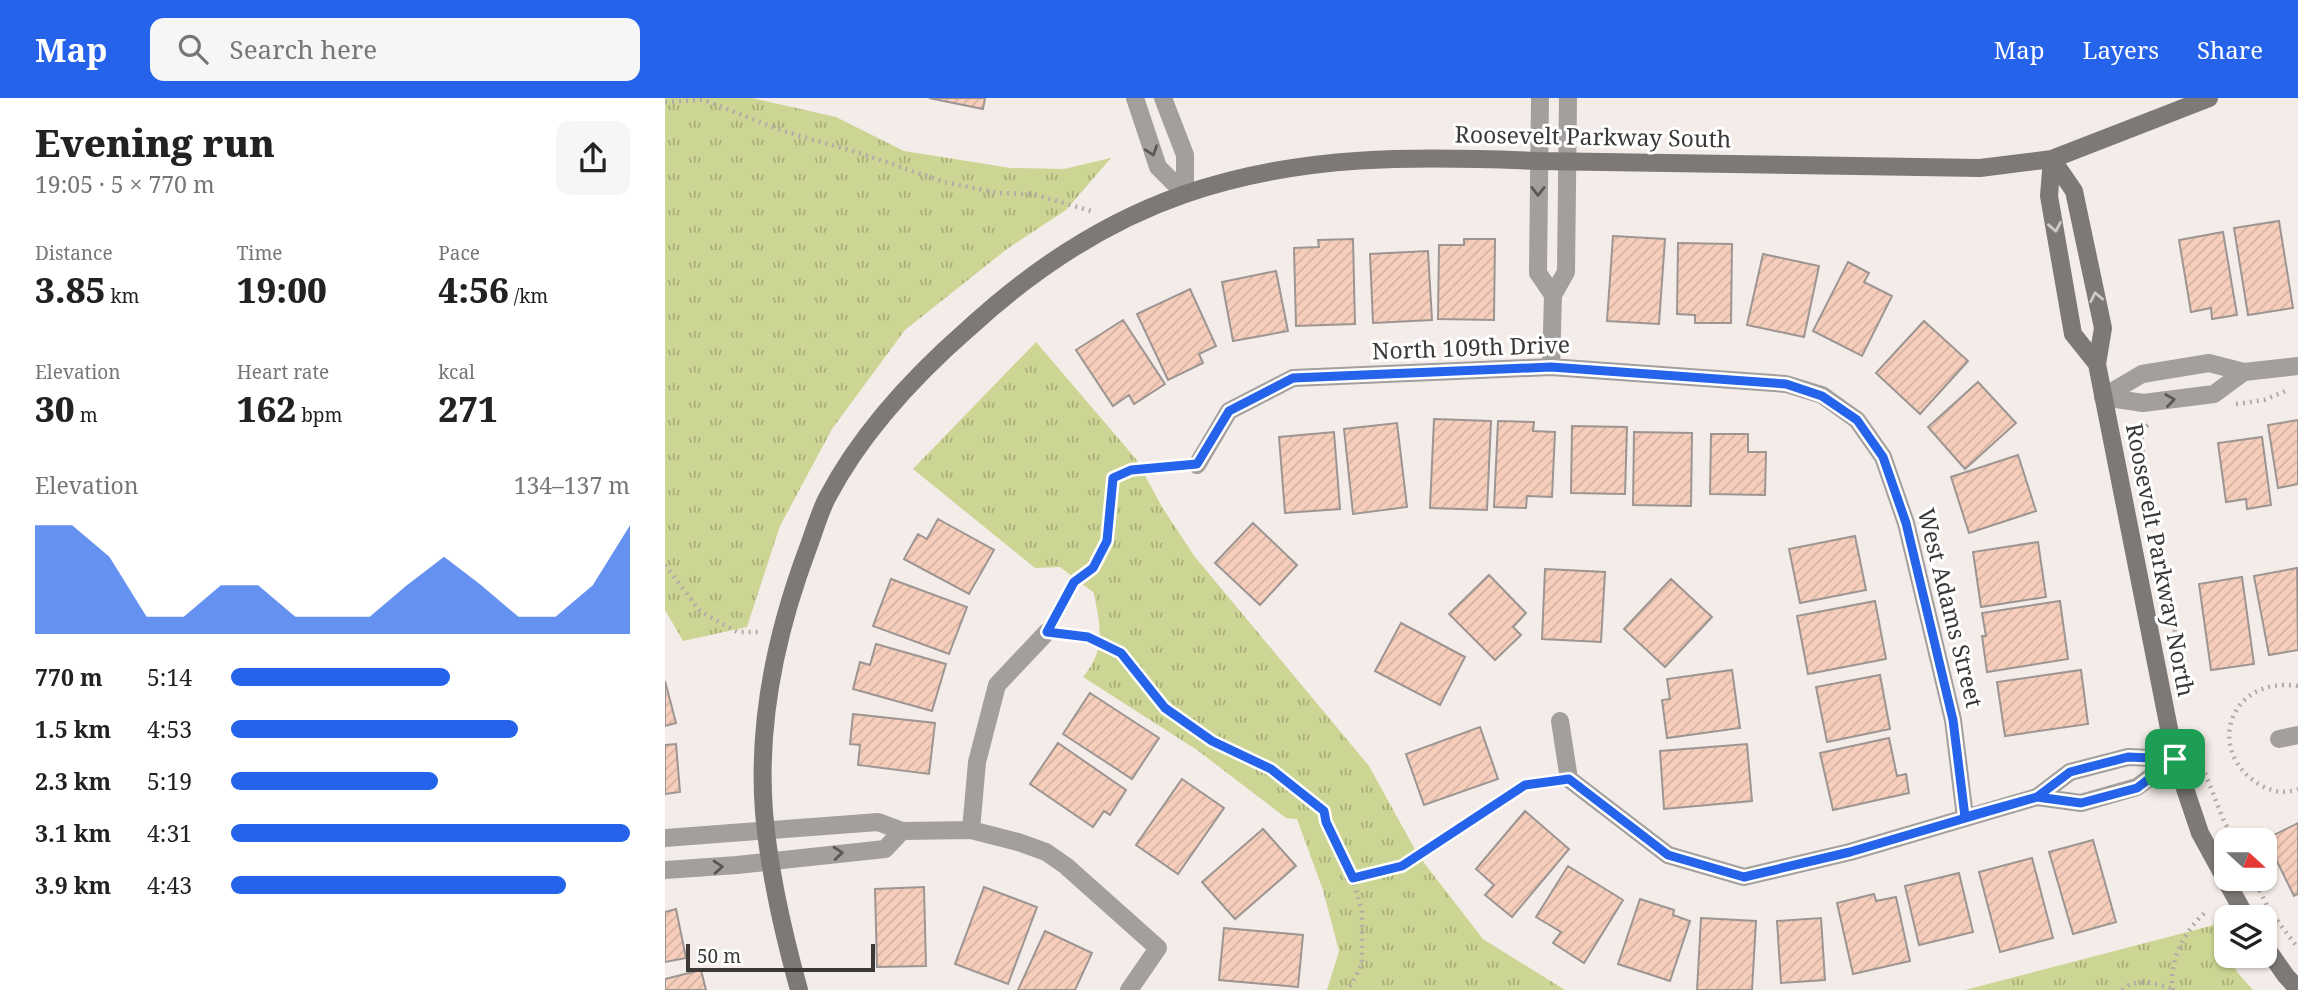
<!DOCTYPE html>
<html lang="en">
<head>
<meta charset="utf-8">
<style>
	:root { --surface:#fff; --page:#f6f6f6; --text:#222; --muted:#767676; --accent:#2563eb }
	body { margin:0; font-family:"Noto Serif",serif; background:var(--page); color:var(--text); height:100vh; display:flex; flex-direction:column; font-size:26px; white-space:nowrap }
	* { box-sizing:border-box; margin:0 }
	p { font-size:23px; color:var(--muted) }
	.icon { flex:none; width:38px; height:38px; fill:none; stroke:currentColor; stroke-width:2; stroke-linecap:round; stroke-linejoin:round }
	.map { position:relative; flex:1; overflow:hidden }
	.drawer { display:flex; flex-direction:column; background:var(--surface); width:665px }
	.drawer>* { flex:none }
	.needle { width:46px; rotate:111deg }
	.controls { position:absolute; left:1549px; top:730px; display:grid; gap:14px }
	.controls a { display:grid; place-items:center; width:63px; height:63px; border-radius:14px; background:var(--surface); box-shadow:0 2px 5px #0004; font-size:35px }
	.scale { position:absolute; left:21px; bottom:18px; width:189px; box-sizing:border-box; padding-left:7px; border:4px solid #3b3836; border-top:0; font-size:19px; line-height:24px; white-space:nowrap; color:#3b3836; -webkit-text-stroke:5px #fff; paint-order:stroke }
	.pin { position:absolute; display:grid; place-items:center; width:60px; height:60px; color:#fff; margin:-30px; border-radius:14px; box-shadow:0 4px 10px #0006 }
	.round { display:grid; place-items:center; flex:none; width:74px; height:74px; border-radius:14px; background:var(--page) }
	.headline { display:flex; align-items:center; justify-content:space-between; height:119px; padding:0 35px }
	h1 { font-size:38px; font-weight:800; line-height:52px }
	.metrics { display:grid; grid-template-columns:repeat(3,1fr); gap:10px; height:119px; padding:7px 35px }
	.metrics div { display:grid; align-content:center }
	.metrics b { font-size:35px; font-weight:800 }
	.metrics small { font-size:19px; font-weight:400 }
	.metrics p { font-size:19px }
	.chart { height:196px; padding:14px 35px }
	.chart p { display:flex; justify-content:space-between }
	.chart svg { width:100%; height:126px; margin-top:7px; fill:var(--accent); opacity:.7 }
	ul { padding:0 35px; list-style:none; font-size:23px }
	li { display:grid; grid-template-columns:112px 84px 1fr; align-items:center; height:52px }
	li i { height:18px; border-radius:9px; background:var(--accent) }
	header { display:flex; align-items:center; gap:42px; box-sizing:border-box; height:98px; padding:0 35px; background:var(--accent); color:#fff }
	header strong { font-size:33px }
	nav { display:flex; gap:38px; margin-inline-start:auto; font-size:24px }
	.search { width:490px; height:63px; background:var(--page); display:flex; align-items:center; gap:18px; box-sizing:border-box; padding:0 24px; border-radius:14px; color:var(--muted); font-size:26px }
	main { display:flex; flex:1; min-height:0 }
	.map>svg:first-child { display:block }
</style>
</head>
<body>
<header>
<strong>Map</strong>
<div class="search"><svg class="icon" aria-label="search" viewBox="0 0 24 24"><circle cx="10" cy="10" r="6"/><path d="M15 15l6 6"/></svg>Search here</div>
<nav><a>Map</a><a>Layers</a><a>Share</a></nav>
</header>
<main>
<section class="drawer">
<div class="headline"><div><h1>Evening run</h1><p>19:05 · 5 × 770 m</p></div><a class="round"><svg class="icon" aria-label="share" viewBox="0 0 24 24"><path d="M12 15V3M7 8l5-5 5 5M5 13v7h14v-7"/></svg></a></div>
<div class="metrics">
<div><p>Distance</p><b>3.85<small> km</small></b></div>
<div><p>Time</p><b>19:00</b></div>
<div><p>Pace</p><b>4:56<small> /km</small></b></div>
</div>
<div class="metrics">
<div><p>Elevation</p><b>30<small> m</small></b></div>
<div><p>Heart rate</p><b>162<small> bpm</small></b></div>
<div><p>kcal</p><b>271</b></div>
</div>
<div class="chart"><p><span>Elevation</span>134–137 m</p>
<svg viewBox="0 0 160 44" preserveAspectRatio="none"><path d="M0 44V6L10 6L20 17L30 38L40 38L50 27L60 27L70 38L80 38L90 38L100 27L110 17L120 27L130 38L140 38L150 27L160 6V44z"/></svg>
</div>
<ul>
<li><b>770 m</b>5:14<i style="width:55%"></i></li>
<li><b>1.5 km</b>4:53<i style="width:72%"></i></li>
<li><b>2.3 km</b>5:19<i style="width:52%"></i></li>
<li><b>3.1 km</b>4:31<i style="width:100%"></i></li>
<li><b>3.9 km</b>4:43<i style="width:84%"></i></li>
</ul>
</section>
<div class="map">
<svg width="1633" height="892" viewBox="0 0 1633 892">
	<defs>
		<pattern id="grass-tufts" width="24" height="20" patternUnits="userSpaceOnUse" patternTransform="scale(1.75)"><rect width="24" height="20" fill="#cdd594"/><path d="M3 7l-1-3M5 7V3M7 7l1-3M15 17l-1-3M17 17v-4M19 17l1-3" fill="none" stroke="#a8ae7a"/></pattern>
		<pattern id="building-hatch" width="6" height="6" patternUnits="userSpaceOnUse" patternTransform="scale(1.75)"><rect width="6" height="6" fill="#f7cebc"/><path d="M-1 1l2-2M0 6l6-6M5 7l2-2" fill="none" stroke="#d5b2a2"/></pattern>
	</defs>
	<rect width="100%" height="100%" fill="#f4ece8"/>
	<path fill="url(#grass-tufts)" d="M 0,0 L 87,0 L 171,19 L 239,53 L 346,70 L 399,71 L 446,60 L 401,112 L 342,151 L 240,232 L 167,331 L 115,428 L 82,529 L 18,543 L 0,512 Z
		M 371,244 L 471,361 L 497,409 L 530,459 L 704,668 L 753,757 L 818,841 L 900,892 L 662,892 L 674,853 L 658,792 L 632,721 L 621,720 L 532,652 L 418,579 C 442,550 435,530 429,495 L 395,469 L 370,470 L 248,371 Z
		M 1557,825 L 1561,841 L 1561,858 L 1566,858 L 1572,874 L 1588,892 L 1300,892 Z"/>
	<path fill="url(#building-hatch)" stroke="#9c9592" stroke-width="2" d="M 264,0 L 320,0 L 318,11 Z
		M 1614,123 L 1628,210 L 1583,217 L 1569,130 Z
		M 1558,134 L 1572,217 L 1547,221 L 1546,210 L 1526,214 L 1514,142 Z
		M 948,138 L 1000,141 L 994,226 L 942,223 Z
		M 688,141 L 690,226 L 631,228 L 629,150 L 654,149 L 653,142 Z
		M 799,141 L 830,141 L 829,222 L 773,221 L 774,147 L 799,147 Z
		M 1013,145 L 1067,146 L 1066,225 L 1030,225 L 1030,217 L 1012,216 Z
		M 763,153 L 767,222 L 708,225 L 705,156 Z
		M 1098,156 L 1154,168 L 1139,239 L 1082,227 Z
		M 1183,164 L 1204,175 L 1199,184 L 1227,198 L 1197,258 L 1148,233 Z
		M 611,173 L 623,233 L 568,243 L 557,184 Z
		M 525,191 L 551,248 L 534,256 L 538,265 L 503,282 L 472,216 Z
		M 458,222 L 500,286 L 469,306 L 464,297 L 448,308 L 411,252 Z
		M 1259,223 L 1303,263 L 1255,316 L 1211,275 Z
		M 1313,284 L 1351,325 L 1300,371 L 1263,329 Z
		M 769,321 L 826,323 L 822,412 L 765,410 Z
		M 1633,322 L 1633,386 L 1613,390 L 1603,327 Z
		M 833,323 L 869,324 L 868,333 L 890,334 L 887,399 L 862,398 L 861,410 L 829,409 Z
		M 732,325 L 742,409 L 688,416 L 679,331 Z
		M 907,328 L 962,329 L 960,396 L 906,395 Z
		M 669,334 L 675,411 L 620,415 L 614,339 Z
		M 969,334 L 1027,335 L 1026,408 L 968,407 Z
		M 1046,336 L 1083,336 L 1083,354 L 1101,354 L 1100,397 L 1045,396 Z
		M 1597,339 L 1606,407 L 1582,411 L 1581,401 L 1561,404 L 1553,345 Z
		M 1353,357 L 1371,413 L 1304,435 L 1286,379 Z
		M 273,421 L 329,452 L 304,496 L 239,461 L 253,436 L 262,441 Z
		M 588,425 L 632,467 L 595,507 L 550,465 Z
		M 1190,438 L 1201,492 L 1135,505 L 1124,451 Z
		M 1373,444 L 1381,499 L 1316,509 L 1308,454 Z
		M 1632,470 L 1633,552 L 1604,557 L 1589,478 Z
		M 880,471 L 940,474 L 936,544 L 877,541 Z
		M 824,477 L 861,515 L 848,529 L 856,537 L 830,562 L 784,516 Z
		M 1577,479 L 1589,566 L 1546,572 L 1534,486 Z
		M 226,481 L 302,509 L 284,556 L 208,528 Z
		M 1006,481 L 1047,519 L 1000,569 L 959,531 Z
		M 1210,503 L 1221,561 L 1143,576 L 1132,518 Z
		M 1395,503 L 1403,561 L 1322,574 L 1317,538 L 1321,538 L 1317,515 Z
		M 736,525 L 800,559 L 775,607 L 710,573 Z
		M 211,546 L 281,566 L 267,613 L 188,591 L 195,564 L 205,567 Z
		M 1067,572 L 1075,630 L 1002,640 L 997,602 L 1005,601 L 1002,581 Z
		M 1416,572 L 1423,626 L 1340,638 L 1332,584 Z
		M 1215,577 L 1225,631 L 1162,644 L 1151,589 Z
		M 0,583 L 11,625 L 0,628 Z
		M 425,595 L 494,640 L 467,681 L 398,636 Z
		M 188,616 L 270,625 L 264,676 L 193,667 L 195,647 L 185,646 Z
		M 815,629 L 833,681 L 759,707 L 741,656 Z
		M 1224,640 L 1232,678 L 1241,676 L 1244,695 L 1168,712 L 1155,655 Z
		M 393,645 L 461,692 L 445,717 L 439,713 L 428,729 L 365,686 Z
		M 11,646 L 15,694 L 0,696 L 0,647 Z
		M 1082,646 L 1087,703 L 999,711 L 995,653 Z
		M 517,681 L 559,710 L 513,776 L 471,747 Z
		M 860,713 L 904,751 L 847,819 L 820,797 L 829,787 L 811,771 Z
		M 1633,725 L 1633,796 L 1629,798 L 1601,741 Z
		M 598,731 L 631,768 L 570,821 L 537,784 Z
		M 1428,742 L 1451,824 L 1408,836 L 1384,754 Z
		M 1367,760 L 1388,840 L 1335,854 L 1314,774 Z
		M 903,768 L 958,802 L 919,865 L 888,845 L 896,834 L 871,819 Z
		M 1294,775 L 1308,834 L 1254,847 L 1240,788 Z
		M 259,789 L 261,868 L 212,869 L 210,791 Z
		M 319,789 L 372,809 L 343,886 L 290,866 Z
		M 1209,796 L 1211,803 L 1231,799 L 1245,863 L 1188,876 L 1172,805 Z
		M 975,801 L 1009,812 L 1008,817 L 1025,823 L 1005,883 L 953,866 Z
		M 11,811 L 21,860 L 0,864 L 0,814 Z
		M 1036,820 L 1091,823 L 1087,892 L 1032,892 Z
		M 1156,820 L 1160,882 L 1116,885 L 1112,823 Z
		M 559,830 L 638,837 L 633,889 L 554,882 Z
		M 380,833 L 427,855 L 410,892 L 353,892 Z
		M 36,872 L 41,892 L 0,892 L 0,881 Z"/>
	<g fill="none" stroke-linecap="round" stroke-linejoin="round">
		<path stroke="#b2aca9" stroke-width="4.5" stroke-dasharray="2 5" stroke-linecap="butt" d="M 0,4 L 39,2 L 118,33 L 198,56 L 279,84 L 334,95 L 368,96 L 429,114
			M 1571,306 L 1599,302 L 1623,292
			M 1483,327 L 1479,330 L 1476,343 L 1519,585
			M 0,467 L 35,513 L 72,534 L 97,534
			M 391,517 L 409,484 L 428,470 L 442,443 L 448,380 L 466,372 L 513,368
			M 401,536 L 423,539 L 456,555 L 500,610 L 546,643 L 606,671 L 659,713 L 661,724 L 688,780 L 697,814 L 697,866 L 683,892
			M 1633,588 C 1564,577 1538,655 1597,688 C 1609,694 1620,696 1633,691
			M 1535,662 L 1558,721 L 1569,742
			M 688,780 L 737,767 L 860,687 L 886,684
			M 1588,780 L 1605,813 L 1633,850
			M 1457,892 C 1469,879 1492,886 1506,890
			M 1508,892 C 1503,863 1520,831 1542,813"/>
		<path stroke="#a29f9d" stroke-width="18" d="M 470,0 L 493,69 L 520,96
			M 498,0 L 520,57 L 520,96
			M 875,0 L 873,175 L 888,197
			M 886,269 L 888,197 L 901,174 L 903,0
			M 1438,299 L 1477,276 L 1544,265 L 1579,274 L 1633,268
			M 1438,299 L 1478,305 L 1549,296 L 1579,274
			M 532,367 L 564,313 L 628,280 L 886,269 L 1121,286 L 1157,297 L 1192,322 L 1218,359 L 1241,425 L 1288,622 L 1300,719
			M 895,623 L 904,681 L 1003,757 L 1079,779 L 1185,754 L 1372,699 L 1405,674 L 1463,659 L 1510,661
			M 1614,641 L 1633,637
			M 1372,699 L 1416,705 L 1472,689 L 1510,661
			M 306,732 L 312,664 L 332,587 L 382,534
			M 0,740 L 213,724 L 237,733 L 306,732 L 353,744 L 381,754 L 401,768 L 493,850 L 464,892
			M 0,772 L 72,767 L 220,751 L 237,733"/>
		<path stroke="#7d7976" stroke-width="18" d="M 1387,61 L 1409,93 L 1438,230 L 1432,266 L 1510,661 L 1535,735 L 1581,819
			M 1387,61 L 1384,98 L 1408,236 L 1432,266
			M 1600,848 L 1621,878 L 1633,891
			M 134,892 C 118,834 104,774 99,714 C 92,623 111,535 143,450 C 149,434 154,416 162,400 C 196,335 249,278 304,230 C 366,173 439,124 520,96 C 635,56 753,58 873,63 L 1315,70 L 1387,61 L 1544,0"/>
	</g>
	<defs><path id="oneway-chevron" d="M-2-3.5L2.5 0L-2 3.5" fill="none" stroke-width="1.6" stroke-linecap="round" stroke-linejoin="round" transform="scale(1.75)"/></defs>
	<g stroke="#5a5755">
		<use href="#oneway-chevron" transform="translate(487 53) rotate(71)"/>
		<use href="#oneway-chevron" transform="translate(873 93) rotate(90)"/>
		<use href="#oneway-chevron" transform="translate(1505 302) rotate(-8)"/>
		<use href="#oneway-chevron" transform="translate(173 755) rotate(-5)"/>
		<use href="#oneway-chevron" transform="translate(53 769) rotate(-4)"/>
	</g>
	<g stroke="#cbc9c8">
		<use href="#oneway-chevron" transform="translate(1390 129) rotate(80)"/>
		<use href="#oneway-chevron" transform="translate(1431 199) rotate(-102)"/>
	</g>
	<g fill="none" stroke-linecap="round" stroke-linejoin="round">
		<defs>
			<path id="route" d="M 1510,661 L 1463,659 L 1405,674 L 1372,699 L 1300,719 L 1288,622 L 1241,425 L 1218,359 L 1192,322 L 1157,298 L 1121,286 L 886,269 L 628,280 L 564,313 L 532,366 L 466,372 L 448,380 L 442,443 L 428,470 L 409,484 L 382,534 L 423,539 L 456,555 L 500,610 L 547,643 L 606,671 L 659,713 L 661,724 L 688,780 L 737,768 L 860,687 L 904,681 L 1003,757 L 1079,779 L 1185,754 L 1372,699 L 1416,705 L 1472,690 L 1510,661"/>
		</defs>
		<use href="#route" stroke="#fff" stroke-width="14"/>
		<use href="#route" stroke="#2563eb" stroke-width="9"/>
	</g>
	<g text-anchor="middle" stroke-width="6" stroke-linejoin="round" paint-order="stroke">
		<g font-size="23" fill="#3b3836" stroke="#fff">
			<text transform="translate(928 39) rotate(1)" y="8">Roosevelt Parkway South</text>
			<text transform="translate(806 250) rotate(-2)" y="8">North 109th Drive</text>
			<text transform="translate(1495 462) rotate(79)" y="8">Roosevelt Parkway North</text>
			<text transform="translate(1285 510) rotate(76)" y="8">West Adams Street</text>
		</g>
	</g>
</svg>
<div class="controls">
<a><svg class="needle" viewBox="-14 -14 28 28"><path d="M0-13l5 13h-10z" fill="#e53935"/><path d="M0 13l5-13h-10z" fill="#767676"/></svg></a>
<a><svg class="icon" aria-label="layers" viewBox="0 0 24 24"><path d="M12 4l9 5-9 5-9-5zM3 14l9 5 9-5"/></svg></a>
</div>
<div class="scale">50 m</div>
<div class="pin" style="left:1510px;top:661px;background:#1e9e55"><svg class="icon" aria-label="arrive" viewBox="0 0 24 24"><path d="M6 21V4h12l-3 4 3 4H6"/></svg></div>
</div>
</main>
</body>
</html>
